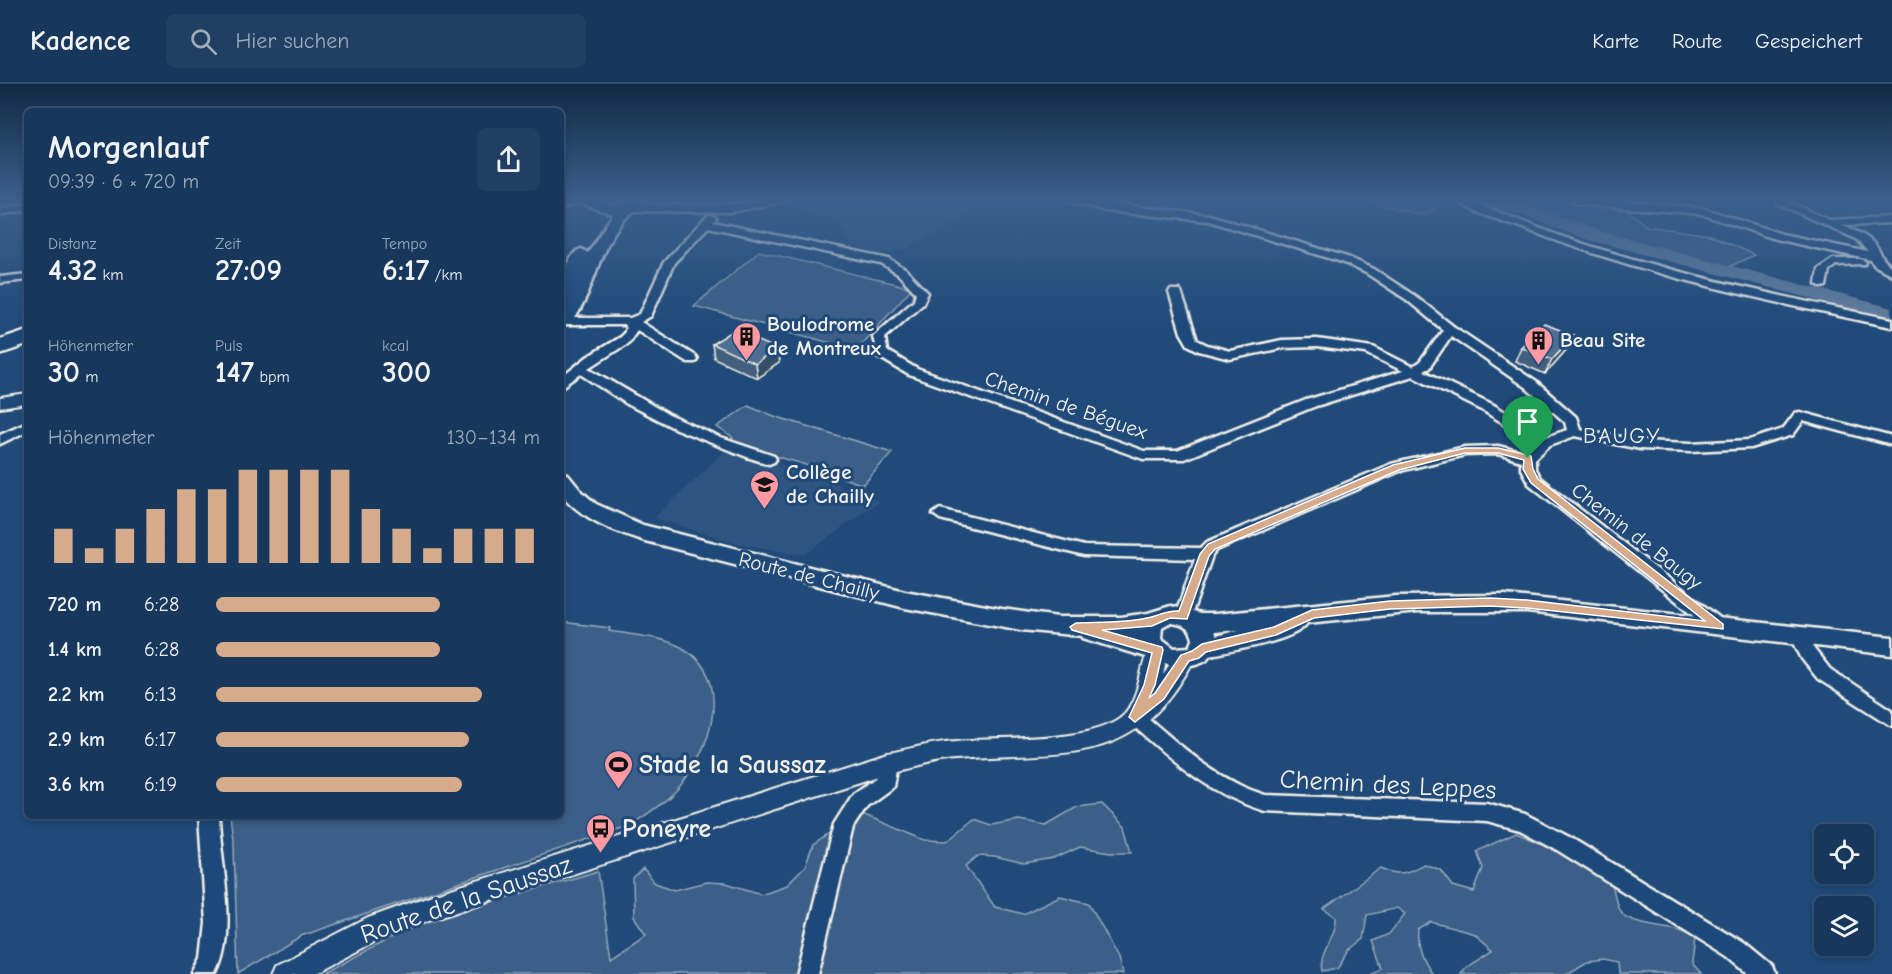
<!DOCTYPE html>
<html lang="de">
<head>
<meta charset="utf-8">
<style>
	:root { --surface:#17385c; --page:#203f62; --text:#f1f3f6; --muted:#9eacbb; --line:#365272; --accent:#d6ab8b }
	body { margin:0; font-family:"Comic Neue",sans-serif; background:var(--page); color:var(--text); height:100vh; display:flex; flex-direction:column; font-size:22px; white-space:nowrap }
	* { box-sizing:border-box; margin:0 }
	p { font-size:20px; color:var(--muted) }
	.icon { flex:none; width:33px; height:33px; fill:none; stroke:currentColor; stroke-width:2; stroke-linecap:round; stroke-linejoin:round }
	.map { position:relative; flex:1; overflow:hidden }
	.drawer { position:absolute; left:24px; top:24px; width:540px; height:711px; display:flex; flex-direction:column; background:var(--surface); border-radius:9px; box-shadow:0 3px 9px #0003,0 0 0 2px var(--line) }
	.drawer>* { flex:none }
	.tools { position:absolute; left:1814px; top:740px; display:grid; gap:12px }
	.tools a { display:grid; place-items:center; width:60px; height:60px; border-radius:9px; background:var(--surface); box-shadow:0 3px 9px #0003,0 0 0 2px var(--line); font-size:30px }
	.pin { position:absolute; display:grid; place-items:center; width:51px; height:51px; color:#fff; margin:-62px -26px; border-radius:50% 50% 50% 0; rotate:-45deg; box-shadow:0 0 6px #0007 }
	.pin .icon { rotate:45deg }
	.round { display:grid; place-items:center; flex:none; width:63px; height:63px; border-radius:9px; background:var(--page) }
	.summary { display:flex; align-items:center; justify-content:space-between; height:102px; padding:0 24px }
	h1 { font-size:33px; font-weight:800; line-height:45px }
	.stats { display:grid; grid-template-columns:repeat(3,1fr); gap:9px; height:102px; padding:6px 24px }
	.stats div { display:grid; align-content:center }
	.stats b { font-size:30px; font-weight:800 }
	.stats small { font-size:16px; font-weight:400 }
	.stats p { font-size:16px }
	.chart { height:168px; padding:12px 24px }
	.chart p { display:flex; justify-content:space-between }
	.chart svg { width:100%; height:108px; margin-top:6px; stroke:var(--accent); stroke-width:6 }
	ul { padding:0 24px; list-style:none; font-size:20px }
	li { display:grid; grid-template-columns:96px 72px 1fr; align-items:center; height:45px }
	li i { height:15px; border-radius:8px; background:var(--accent) }
	header { display:flex; align-items:center; gap:36px; box-sizing:border-box; height:84px; padding:0 30px; background:var(--surface); border-bottom:2px solid var(--line) }
	header strong { font-size:28px }
	nav { display:flex; gap:33px; margin-inline-start:auto; font-size:21px }
	.search { width:420px; height:54px; background:var(--page); display:flex; align-items:center; gap:15px; box-sizing:border-box; padding:0 21px; border-radius:9px; color:var(--muted); font-size:22px }
	.map>svg:first-child { display:block }
</style>
</head>
<body>
<header>
<strong>Kadence</strong>
<div class="search"><svg class="icon" aria-label="search" viewBox="0 0 24 24"><circle cx="10" cy="10" r="6"/><path d="M15 15l6 6"/></svg>Hier suchen</div>
<nav><a>Karte</a><a>Route</a><a>Gespeichert</a></nav>
</header>
<div class="map">
<svg width="1892" height="890" viewBox="0 0 1892 890">
	<rect width="100%" height="100%" fill="#1f4a7a"/>
	<filter id="ink" filterUnits="userSpaceOnUse"><feTurbulence type="fractalNoise" baseFrequency=".0167" numOctaves="2"/><feDisplacementMap in="SourceGraphic" scale="12" xChannelSelector="R" yChannelSelector="G"/><feConvolveMatrix kernelMatrix="1 2 1 2 8 2 1 2 1" color-interpolation-filters="sRGB"/></filter>
	<g filter="url(#ink)">
		<path fill="#2d5581" d="M 981,117 L 947,144 L 906,165 L 882,171 L 849,161 L 838,135 L 811,131 L 788,118 Z
			M 728,364 L 808,389 L 879,417 L 805,471 L 740,460 L 654,434 Z"/>
		<path fill="#3a5f88" stroke="#97a8b8" stroke-width="1.5" d="M 1367,117 L 1444,117 L 1424,132 Z
			M 1472,117 L 1580,117 L 1624,123 L 1646,142 L 1710,151 L 1754,171 L 1729,183 L 1679,176 L 1606,152 Z
			M 759,167 L 912,204 L 856,266 L 694,222 Z
			M 748,321 L 774,332 L 892,368 L 863,401 L 810,382 L 745,363 L 730,356 L 733,354 L 717,343 Z
			M 561,538 L 610,544 L 609,547 C 632,551 660,552 681,563 C 733,592 713,659 684,697 C 670,716 650,728 631,741 L 301,852 L 238,890 L 234,762 L 230,732 L 561,732 Z
			M 1102,720 L 1125,743 L 1132,768 L 1111,768 L 1080,763 L 1054,775 L 1024,780 L 995,773 L 978,772 L 966,782 L 995,823 L 1023,830 L 1060,812 L 1089,819 L 1119,874 L 1123,890 L 322,890 L 420,839 L 598,787 L 611,873 L 646,850 L 634,833 L 633,795 L 643,785 L 655,799 L 675,806 L 706,798 L 726,799 L 761,810 L 787,801 L 805,783 L 813,761 L 860,729 L 925,756 L 947,757 L 974,735 L 991,741 L 1019,736 L 1046,741 L 1077,723 Z
			M 1516,749 C 1539,759 1593,777 1608,794 C 1618,806 1612,826 1628,834 C 1650,845 1674,839 1695,854 L 1692,880 L 1701,890 L 1618,890 L 1617,878 L 1603,875 L 1587,877 L 1566,890 L 1461,890 L 1466,883 L 1493,866 L 1475,850 L 1431,838 L 1418,846 C 1416,864 1422,875 1432,890 L 1368,890 L 1383,884 L 1373,857 L 1389,850 L 1405,830 L 1397,824 L 1367,831 L 1363,855 L 1349,866 L 1337,884 L 1322,887 C 1318,868 1337,853 1336,833 L 1324,825 L 1381,784 C 1401,793 1406,789 1424,780 L 1441,786 L 1453,802 L 1474,808 L 1483,784 L 1477,767 Z"/>
		<g fill="none" stroke-linecap="round" stroke-linejoin="round">
			<path fill="#627e9d" fill-rule="evenodd" d="M 1490,117 L 1517,117 L 1599,147 L 1892,224 L 1892,236 L 1585,155 L 1493,121 Z"/>
			<defs>
				<path id="minor" d="M 758,117 L 785,117 L 731,128 L 632,127 L 627,124 L 632,121 C 674,120 717,124 758,117 Z
					M 1069,117 L 1090,117 L 1209,131 L 1350,174 L 1374,185 L 1415,212 L 1453,242 L 1535,297 L 1576,333 L 1580,345 L 1640,357 L 1691,359 L 1750,356 L 1783,345 L 1795,329 L 1800,328 L 1892,353 L 1892,361 L 1803,337 L 1793,351 L 1751,364 L 1691,367 L 1640,365 L 1575,352 L 1550,361 L 1535,375 L 1535,385 L 1540,394 L 1725,538 L 1727,542 L 1725,546 L 1719,548 L 1713,546 L 1529,400 L 1521,385 L 1521,377 L 1498,370 L 1465,371 L 1400,387 L 1217,466 L 1212,472 L 1191,532 L 1189,536 L 1183,538 L 1177,536 L 1175,532 L 1195,475 L 1084,472 L 940,435 L 933,430 L 940,425 L 1084,462 L 1201,464 L 1207,458 L 1391,380 L 1465,363 L 1498,362 L 1525,369 L 1536,359 L 1482,326 L 1413,292 L 1316,322 L 1184,375 L 1143,375 L 909,291 L 877,272 L 873,252 L 914,216 L 916,209 L 898,190 L 881,180 L 708,143 L 674,179 L 651,232 L 641,238 L 695,272 L 697,275 L 695,278 L 687,278 L 637,246 L 628,259 L 589,284 L 669,331 L 721,354 L 774,372 L 776,375 L 774,378 L 769,380 L 747,373 L 676,345 L 627,320 L 581,290 L 561,304 L 561,294 L 587,273 L 620,253 L 625,248 L 626,241 L 564,241 L 561,240 L 561,234 L 630,234 L 640,230 L 664,178 L 707,132 L 711,131 L 716,134 L 713,138 L 889,175 L 906,186 L 928,209 L 923,219 L 885,253 L 887,267 L 917,285 L 1144,367 L 1177,367 L 1306,316 L 1403,287 L 1366,269 L 1317,263 L 1282,264 L 1230,275 L 1199,267 L 1188,261 L 1181,249 L 1169,208 L 1171,206 L 1179,206 L 1181,208 L 1197,256 L 1207,261 L 1230,267 L 1282,256 L 1317,255 L 1373,263 L 1413,283 L 1420,278 L 1443,246 L 1407,216 L 1366,189 L 1342,178 L 1208,137 L 1106,127 ZM 1451,252 L 1525,303 L 1565,338 L 1567,346 L 1546,353 L 1492,320 L 1423,287 L 1429,284 Z
					M 1457,117 L 1472,117 C 1503,130 1534,143 1566,154 C 1672,190 1782,213 1892,235 L 1892,243 C 1768,217 1643,191 1525,145 C 1505,137 1474,130 1457,117 Z
					M 1573,117 L 1622,117 L 1702,124 L 1782,150 L 1868,168 L 1856,155 L 1777,119 L 1787,117 L 1829,136 L 1892,133 L 1892,139 L 1842,141 C 1854,147 1867,151 1875,161 C 1882,170 1882,177 1892,183 L 1892,191 L 1874,181 L 1871,176 L 1775,155 L 1701,130 L 1578,120 Z
					M 27,120 L 27,126 L 0,131 L 0,125 Z
					M 1861,175 L 1866,178 L 1865,180 L 1836,181 L 1829,186 L 1826,202 L 1822,203 L 1816,200 L 1818,185 L 1833,175 Z
					M 27,190 L 27,196 L 0,199 L 0,193 Z
					M 27,338 L 27,347 L 0,360 L 0,350 Z
					M 1798,545 L 1804,546 L 1814,565 L 1830,585 L 1892,626 L 1892,642 L 1818,595 L 1802,575 L 1790,551 L 1792,546 Z
					M 1135,626 L 1141,628 C 1179,660 1216,696 1265,711 L 1487,719 L 1525,730 L 1571,754 L 1744,859 L 1772,882 L 1775,890 L 1748,890 L 1728,873 L 1557,766 L 1520,746 L 1487,737 L 1265,727 C 1208,710 1173,677 1129,638 L 1126,633 L 1129,628 Z
					M 888,671 L 895,673 L 897,679 L 893,703 L 867,722 L 853,743 L 818,890 L 796,890 L 834,740 L 853,710 L 877,693 L 881,673 Z
					M 199,732 L 219,732 C 220,778 239,848 217,890 L 194,890 L 202,875 L 206,839 Z"/>
				<path id="tertiary" d="M 27,310 L 27,320 L 0,324 L 0,314 Z
					M 1158,558 L 1165,560 L 1168,566 L 1163,591 C 1171,579 1176,563 1192,568 L 1195,574 C 1135,688 1064,666 955,675 C 933,677 910,684 888,689 L 432,835 L 384,853 L 313,890 L 273,890 L 277,881 L 368,834 L 432,811 L 888,669 C 910,665 933,658 956,657 C 996,653 1106,660 1128,625 C 1141,605 1140,581 1151,560 Z"/>
				<path id="secondary" d="M 632,117 L 649,117 C 643,124 636,126 630,130 C 623,136 617,144 612,152 C 595,180 591,215 570,241 L 561,241 L 561,230 L 565,224 L 561,225 C 561,210 564,170 581,165 L 588,169 L 613,130 L 607,129 L 605,126 L 607,123 Z
					M 561,389 L 568,391 L 581,407 L 596,420 L 643,441 L 905,507 L 1002,525 L 1058,533 L 1121,533 L 1148,529 L 1171,522 L 1200,530 L 1215,530 L 1396,512 L 1505,511 L 1892,553 L 1892,571 L 1527,528 L 1418,528 L 1307,539 C 1297,557 1230,567 1210,571 L 1206,576 L 1197,580 L 1178,583 L 1083,554 L 1082,552 L 1021,546 L 905,524 L 645,457 C 614,447 583,436 561,410 ZM 1169,539 C 1180,539 1192,544 1193,556 L 1190,563 L 1174,564 L 1161,554 L 1162,543 ZM 1239,546 L 1216,552 L 1214,548 Z"/>
				<path id="motorway" d="M 561,117 L 607,117 L 611,122 L 608,126 L 602,127 L 580,119 L 561,124 Z
					M 27,246 L 27,261 L 0,270 L 0,255 Z"/>
			</defs>
			<use href="#minor" stroke="#f4f1e8" stroke-width="5"/>
			<use href="#tertiary" stroke="#f4f1e8" stroke-width="4"/>
			<use href="#secondary" stroke="#f4f1e8" stroke-width="5"/>
			<use href="#motorway" stroke="#f4f1e8" stroke-width="5"/>
			<use href="#minor" fill="#1f4a7a" fill-rule="evenodd"/>
			<use href="#tertiary" fill="#1f4a7a" fill-rule="evenodd"/>
			<use href="#secondary" fill="#1f4a7a" fill-rule="evenodd"/>
			<use href="#motorway" fill="#1f4a7a" fill-rule="evenodd"/>
		</g>
		<path fill="#425f7e" stroke="#f4f1e8" stroke-width="1.5" d="M 712,260 L 777,265 L 779,279 L 757,294 L 714,274 Z
			M 1521,263 L 1567,265 L 1545,290 L 1515,277 Z"/>
		<path fill="#364d66" stroke="#f4f1e8" stroke-width="1.5" d="M 1574,251 L 1567,265 L 1545,290 L 1552,275 Z
			M 777,265 L 779,279 L 757,294 L 755,280 Z"/>
		<path fill="#4d6e92" stroke="#f4f1e8" stroke-width="1.5" d="M 1544,240 L 1574,251 L 1552,275 L 1521,263 Z
			M 734,246 L 777,265 L 755,280 L 712,260 Z"/>
	</g>
	<linearGradient id="sky" x2="0" y2="1"><stop stop-color="#112943"/><stop offset="0.48" stop-color="#3c608d"/><stop offset="1" stop-color="#3c608d" stop-opacity="0"/></linearGradient>
	<rect width="1892" height="242" fill="url(#sky)"/>
	<path fill="#d6ab8b" stroke="#fff" stroke-width="1.5" fill-rule="evenodd" d="M 1465,364 L 1498,364 L 1531,372 L 1533,385 L 1538,395 L 1723,540 L 1723,545 L 1527,524 L 1490,522 L 1390,525 L 1314,534 L 1276,551 L 1206,568 L 1199,574 L 1189,577 L 1164,615 L 1135,638 L 1129,633 L 1144,601 L 1152,569 L 1072,546 L 1070,543 L 1076,539 C 1100,538 1124,539 1147,534 C 1159,532 1166,526 1179,527 L 1200,470 L 1208,460 L 1393,381 ZM 1465,369 L 1498,369 L 1524,376 L 1523,385 L 1531,399 L 1705,537 L 1527,516 L 1490,514 L 1390,517 L 1312,526 L 1274,543 L 1202,560 L 1192,567 L 1181,571 L 1155,609 L 1149,614 L 1155,601 L 1163,566 L 1162,563 L 1102,546 L 1152,542 L 1170,534 L 1187,535 L 1209,472 L 1215,465 L 1399,386 Z"/>
	<defs>
		<symbol id="building-pin" viewBox="-11 -11 22 30"><path d="M0 17L-7.5 6A9.5 9.5 0 1 1 7.5 6Z" fill="#ff9aa2" stroke="#1f4a7a"/><path d="M-4-6H4V6H1V3H-1V6H-4ZM-2.5-4.3h1.7v1.8h-1.7ZM.8-4.3h1.7v1.8H.8ZM-2.5-1h1.7V.8h-1.7ZM.8-1h1.7V.8H.8Z" fill="#111"/></symbol>
		<symbol id="school-pin" viewBox="-11 -11 22 30"><path d="M0 17L-7.5 6A9.5 9.5 0 1 1 7.5 6Z" fill="#ff9aa2" stroke="#1f4a7a"/><path d="M0-5L7-2L0 1L-7-2ZM-4 1L0 2.5L4 1V4Q0 6-4 4Z" fill="#111"/></symbol>
		<symbol id="stadium-pin" viewBox="-11 -11 22 30"><path d="M0 17L-7.5 6A9.5 9.5 0 1 1 7.5 6Z" fill="#ff9aa2" stroke="#1f4a7a"/><path d="M0-5a6.5 5 0 1 0 0 10a6.5 5 0 1 0 0-10ZM-3.5-1.8h7v3.6h-7Z" fill="#111"/></symbol>
		<symbol id="bus-pin" viewBox="-11 -11 22 30"><path d="M0 17L-7.5 6A9.5 9.5 0 1 1 7.5 6Z" fill="#ff9aa2" stroke="#1f4a7a"/><path d="M-5-6H5V4H4V6H2V4H-2V6H-4V4H-5ZM-3.5-4V0h7V-4ZM-3.5 1.2v1.5H-2V1.2ZM2 1.2v1.5H3.5V1.2Z" fill="#111"/></symbol>
	</defs>
	<g fill-rule="evenodd">
		<use href="#building-pin" x="730" y="236" width="33" height="45"/>
		<use href="#building-pin" x="1522" y="240" width="33" height="45"/>
		<use href="#school-pin" x="748" y="384" width="33" height="45"/>
		<use href="#stadium-pin" x="602" y="664" width="33" height="45"/>
		<use href="#bus-pin" x="584" y="728" width="33" height="45"/>
	</g>
	<g text-anchor="middle" stroke-width="6" stroke-linejoin="round" paint-order="stroke">
		<g font-size="21" font-weight="bold" fill="#f4f1e8" stroke="#1f4a7a" text-anchor="start">
			<text x="767" y="247">Boulodrome<tspan x="767" dy="24">de Montreux</tspan></text>
			<text x="1560" y="263">Beau Site</text>
			<text x="786" y="395">Collège<tspan x="786" dy="24">de Chailly</tspan></text>
		</g>
		<g font-size="21" fill="#f4f1e8" stroke="#1f4a7a">
			<text transform="translate(1066 321) rotate(19)" y="7">Chemin de Béguex</text>
			<text transform="translate(1637 452) rotate(38)" y="7">Chemin de Baugy</text>
			<text transform="translate(809 492) rotate(14)" y="7">Route de Chailly</text>
		</g>
		<g font-size="22" letter-spacing="1.5" fill="#f4f1e8" stroke="#1f4a7a">
			<text x="1622" y="359">BAUGY</text>
		</g>
		<g font-size="26" font-weight="bold" fill="#f4f1e8" stroke="#1f4a7a" text-anchor="start">
			<text x="639" y="689">Stade la Saussaz</text>
			<text x="622" y="753">Poneyre</text>
		</g>
		<g font-size="26" fill="#f4f1e8" stroke="#1f4a7a">
			<text transform="translate(1388 700) rotate(3)" y="9">Chemin des Leppes</text>
			<text transform="translate(466 815) rotate(-19)" y="9">Route de la Saussaz</text>
		</g>
	</g>
</svg>
<div class="tools">
<a><svg class="icon" aria-label="locate" viewBox="0 0 24 24"><circle cx="12" cy="12" r="6"/><path d="M12 2v4M12 18v4M2 12h4M18 12h4"/></svg></a>
<a><svg class="icon" aria-label="layers" viewBox="0 0 24 24"><path d="M12 4l9 5-9 5-9-5zM3 14l9 5 9-5"/></svg></a>
</div>
<div class="pin" style="left:1528px;top:374px;background:#1e9e55"><svg class="icon" aria-label="arrive" viewBox="0 0 24 24"><path d="M6 21V4h12l-3 4 3 4H6"/></svg></div>
<section class="drawer">
<div class="summary"><div><h1>Morgenlauf</h1><p>09:39 · 6 × 720 m</p></div><a class="round"><svg class="icon" aria-label="share" viewBox="0 0 24 24"><path d="M12 15V3M7 8l5-5 5 5M5 13v7h14v-7"/></svg></a></div>
<div class="stats">
<div><p>Distanz</p><b>4.32<small> km</small></b></div>
<div><p>Zeit</p><b>27:09</b></div>
<div><p>Tempo</p><b>6:17<small> /km</small></b></div>
</div>
<div class="stats">
<div><p>Höhenmeter</p><b>30<small> m</small></b></div>
<div><p>Puls</p><b>147<small> bpm</small></b></div>
<div><p>kcal</p><b>300</b></div>
</div>
<div class="chart"><p><span>Höhenmeter</span>130–134 m</p>
<svg viewBox="0 0 160 44" preserveAspectRatio="none"><path d="M5 44V30M15 44V38M25 44V30M35 44V22M45 44V14M55 44V14M65 44V6M75 44V6M85 44V6M95 44V6M105 44V22M115 44V30M125 44V38M135 44V30M145 44V30M155 44V30"/></svg>
</div>
<ul>
<li><b>720 m</b>6:28<i style="width:69%"></i></li>
<li><b>1.4 km</b>6:28<i style="width:69%"></i></li>
<li><b>2.2 km</b>6:13<i style="width:82%"></i></li>
<li><b>2.9 km</b>6:17<i style="width:78%"></i></li>
<li><b>3.6 km</b>6:19<i style="width:76%"></i></li>
</ul>
</section>
</div>
</body>
</html>
